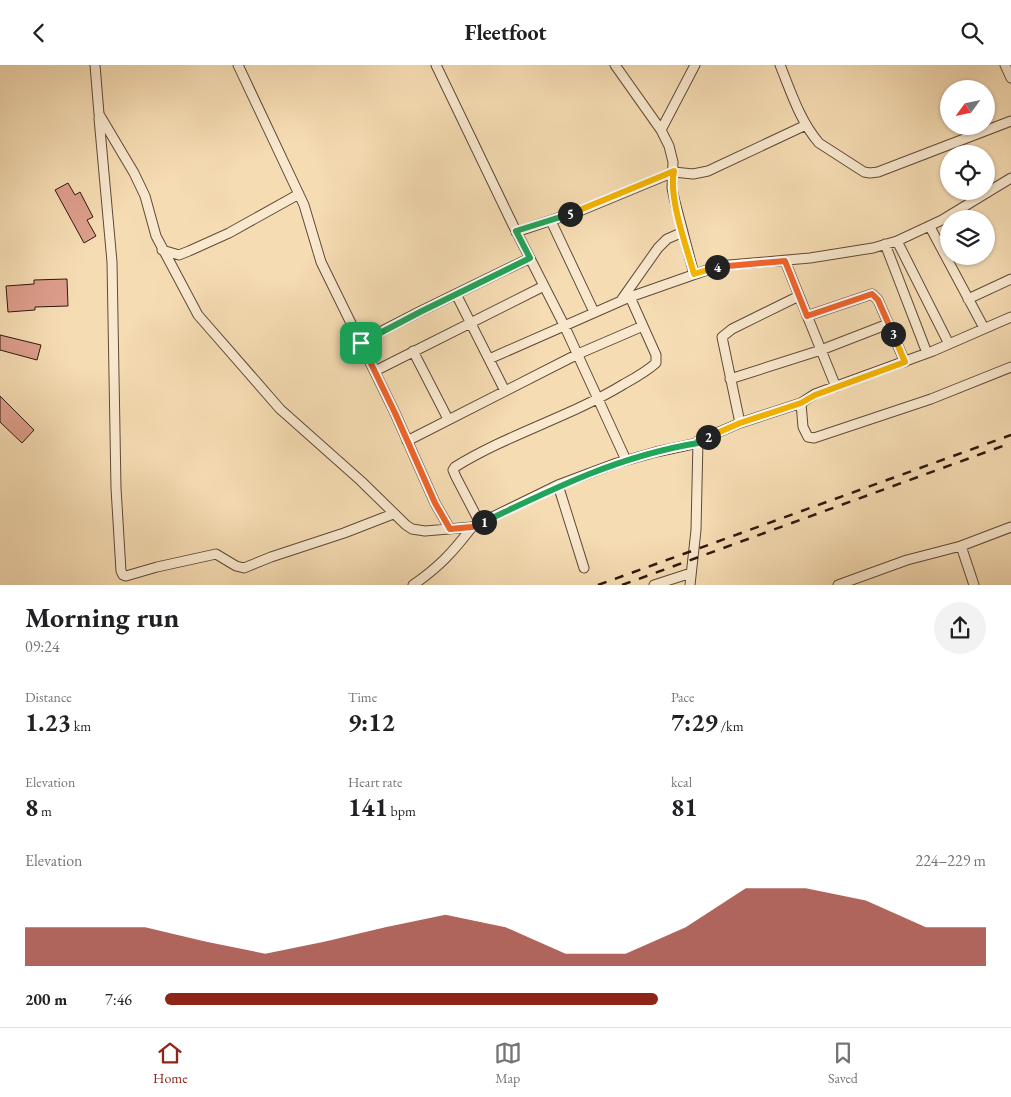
<!DOCTYPE html>
<html lang="en">
<head>
<meta charset="utf-8">
<style>
	:root { --surface:#fff; --page:#f2f2f2; --text:#202124; --muted:#757577; --line:#e0e0e0; --accent:#8f2418 }
	body { margin:0; font-family:"EB Garamond",serif; background:var(--page); color:var(--text); height:100vh; display:flex; flex-direction:column; font-size:19px; white-space:nowrap }
	* { box-sizing:border-box; margin:0 }
	p { font-size:16px; color:var(--muted) }
	.icon { flex:none; width:28px; height:28px; fill:none; stroke:currentColor; stroke-width:2; stroke-linecap:round; stroke-linejoin:round }
	.map { position:relative; height:520px; overflow:hidden }
	.sheet { display:flex; flex-direction:column; background:var(--surface); flex:1 }
	.sheet>* { flex:none }
	.needle { width:32px; rotate:237deg }
	.tools { position:absolute; left:940px; top:15px; display:grid; gap:10px }
	.tools a { display:grid; place-items:center; width:55px; height:55px; border-radius:50%; background:var(--surface); box-shadow:0 1px 4px #0004; font-size:25px }
	.pin { position:absolute; display:grid; place-items:center; width:42px; height:42px; color:#fff; margin:-21px; border-radius:10px; box-shadow:0 2px 8px #0006 }
	.km { position:absolute; width:25px; height:25px; margin:-12px; border-radius:50%; background:#222; color:#fff; font-size:14px; line-height:25px; text-align:center }
	.round { display:grid; place-items:center; flex:none; width:52px; height:52px; border-radius:26px; background:var(--page) }
	.headline { display:flex; align-items:center; justify-content:space-between; height:85px; padding:0 25px }
	h1 { font-size:28px; font-weight:700; line-height:38px }
	.figures { display:grid; grid-template-columns:repeat(3,1fr); gap:8px; height:85px; padding:5px 25px }
	.figures div { display:grid; align-content:center }
	.figures b { font-size:25px; font-weight:700 }
	.figures small { font-size:14px; font-weight:400 }
	.figures p { font-size:14px }
	.chart { height:140px; padding:10px 25px }
	.chart p { display:flex; justify-content:space-between }
	.chart svg { width:100%; height:90px; margin-top:5px; fill:var(--accent); opacity:.7 }
	ul { padding:0 25px; list-style:none; font-size:16px }
	li { display:grid; grid-template-columns:80px 60px 1fr; align-items:center; height:38px }
	li i { height:12px; border-radius:6px; background:var(--accent) }
	header { display:flex; justify-content:space-between; align-items:center; height:65px; padding:0 25px; background:var(--surface); font-size:22px; font-weight:700 }
	.menu { display:flex; justify-content:space-around; align-items:center; height:70px; border-top:1px solid var(--line); background:var(--surface); font-size:14px; color:var(--muted) }
	.menu a { display:grid; justify-items:center; gap:2px }
	.menu .active { color:var(--accent) }
	.map>svg:first-child { display:block }
</style>
</head>
<body>
<header><svg class="icon" aria-label="back" viewBox="0 0 24 24"><path d="M15 5l-7 7 7 7"/></svg>Fleetfoot<svg class="icon" aria-label="search" viewBox="0 0 24 24"><circle cx="10" cy="10" r="6"/><path d="M15 15l6 6"/></svg></header>
<div class="map">
<svg width="1011" height="520" viewBox="0 0 1011 520">
	<rect width="100%" height="100%" fill="#f6dcb3"/>
	<filter id="stains"><feTurbulence type="fractalNoise" baseFrequency=".004" numOctaves="4"/><feColorMatrix values="0 0 0 0 .2 0 0 0 0 .09 0 0 0 0 .02 0 0 0 .5 -.17"/></filter>
	<radialGradient id="worn" r=".72"><stop offset=".6" stop-color="#630" stop-opacity="0"/><stop offset="1" stop-color="#630" stop-opacity=".3"/></radialGradient>
	<path fill="#dd9e8b" stroke="#2d190f" d="M 68,118 L 75,130 L 80,127 L 93,152 L 87,155 L 96,171 L 84,178 L 55,125 Z
		M 67,214 L 68,241 L 35,242 L 35,245 L 8,247 L 6,221 L 34,219 L 34,215 Z
		M 0,270 L 41,280 L 37,295 L 0,285 Z
		M 0,331 L 34,365 L 22,378 L 0,357 Z"/>
	<g fill="none" stroke-linecap="round" stroke-linejoin="round">
		<defs>
			<path id="street" d="M 95,0 L 99,49 L 134,108 L 145,131 L 156,171 L 198,250 L 280,344 L 361,416 L 406,460 L 412,464 L 425,466 L 472,462 L 558,420 L 617,398 L 656,387 L 698,378
				M 238,0 L 304,140 L 321,197 L 395,348 L 435,438 L 450,464
				M 436,0 L 513,160 L 564,260 L 626,395
				M 615,0 L 661,65 L 669,81 L 673,97 L 672,123 L 675,137 L 694,209
				M 780,0 C 791,27 800,56 819,78 L 864,107 L 870,108 L 878,107 L 1011,56
				M 1005,0 L 1011,13
				M 99,53 L 112,197 L 116,423 L 121,506 L 123,510 L 126,511 L 157,502 L 216,489 L 236,501 L 244,503 L 271,492 L 344,468 L 393,449
				M 661,65 L 695,0
				M 551,156 L 594,247
				M 930,162 L 984,263
				M 516,167 L 582,145 L 674,107 L 693,109 L 708,106 L 806,60
				M 897,176 L 949,279
				M 885,179 L 927,288
				M 162,185 L 179,190 L 189,186 L 229,168 L 299,129
				M 785,196 L 836,322
				M 456,229 L 505,326
				M 622,234 L 658,183 L 667,174 L 683,167
				M 968,234 L 1011,214
				M 807,251 L 872,229 L 878,235 L 905,297
				M 361,277 L 419,247 L 530,193
				M 413,286 L 448,354
				M 489,294 L 630,232 L 710,204 L 729,200 L 810,193 L 873,183 L 897,176 L 942,155 L 1011,113
				M 375,306 L 544,221
				M 730,314 L 821,285 L 888,259
				M 801,338 L 803,362 L 808,372 L 814,373 L 931,334 L 1011,302
				M 740,358 L 722,272 L 732,264 L 799,231
				M 407,376 L 578,289 L 643,261
				M 558,420 L 584,503
				M 480,458 L 456,412 L 453,405 L 455,402 C 508,369 570,352 624,319 C 635,313 646,307 656,298 L 656,290 L 630,232
				M 961,481 L 974,520
				M 413,520 C 439,502 453,487 472,462
				M 654,520 L 691,508
				M 690,520 L 696,465 L 698,376 L 740,358 L 801,338 L 815,329 L 933,286 L 1011,252
				M 838,520 L 907,495 L 961,481 L 1011,462"/>
		</defs>
		<use href="#street" stroke="#5f4a38" stroke-width="11"/>
		<use href="#street" stroke="#f9e8ce" stroke-width="9"/>
		<path stroke="#2d190f" stroke-width="2.5" stroke-dasharray="9 9" stroke-linecap="butt" d="M 598,520 L 1011,370
			M 622,520 L 1011,378"/>
	</g>
	<g fill="none" stroke-linecap="round" stroke-linejoin="round">
		<defs>
			<path id="split-1" d="M 361,278 L 395,348 L 435,438 L 450,464 L 472,462 L 484,457"/>
			<path id="split-2" d="M 484,457 C 554,423 619,391 698,378 L 698,376 L 708,372"/>
			<path id="split-3" d="M 708,372 L 740,358 L 801,338 L 815,330 L 905,297 L 893,269"/>
			<path id="split-4" d="M 717,202 L 785,196 L 807,251 L 872,229 L 878,235 L 893,269"/>
			<path id="split-5" d="M 570,149 L 674,106 C 668,132 687,183 694,209 L 717,202"/>
			<path id="split-6" d="M 361,278 L 420,247 L 530,193 L 516,166 L 570,149"/>
		</defs>
		<use href="#split-1" stroke="#fff" stroke-width="10"/>
		<use href="#split-2" stroke="#fff" stroke-width="10"/>
		<use href="#split-3" stroke="#fff" stroke-width="10"/>
		<use href="#split-4" stroke="#fff" stroke-width="10"/>
		<use href="#split-5" stroke="#fff" stroke-width="10"/>
		<use href="#split-6" stroke="#fff" stroke-width="10"/>
		<use href="#split-1" stroke="#f0652b" stroke-width="6"/>
		<use href="#split-2" stroke="#22a559" stroke-width="6"/>
		<use href="#split-3" stroke="#f5b400" stroke-width="6"/>
		<use href="#split-4" stroke="#f0652b" stroke-width="6"/>
		<use href="#split-5" stroke="#f5b400" stroke-width="6"/>
		<use href="#split-6" stroke="#22a559" stroke-width="6"/>
	</g>
	<rect width="100%" height="100%" filter="url(#stains)"/>
	<rect width="100%" height="100%" fill="url(#worn)"/>
</svg>
<div class="tools">
<a><svg class="needle" viewBox="-14 -14 28 28"><path d="M0-13l5 13h-10z" fill="#e53935"/><path d="M0 13l5-13h-10z" fill="#757577"/></svg></a>
<a><svg class="icon" aria-label="locate" viewBox="0 0 24 24"><circle cx="12" cy="12" r="6"/><path d="M12 2v4M12 18v4M2 12h4M18 12h4"/></svg></a>
<a><svg class="icon" aria-label="layers" viewBox="0 0 24 24"><path d="M12 4l9 5-9 5-9-5zM3 14l9 5 9-5"/></svg></a>
</div>
<div class="pin" style="left:361px;top:278px;background:#1e9e55"><svg class="icon" aria-label="arrive" viewBox="0 0 24 24"><path d="M6 21V4h12l-3 4 3 4H6"/></svg></div>
<b class="km" style="left:484px;top:457px">1</b>
<b class="km" style="left:708px;top:372px">2</b>
<b class="km" style="left:893px;top:269px">3</b>
<b class="km" style="left:717px;top:202px">4</b>
<b class="km" style="left:570px;top:149px">5</b>
</div>
<section class="sheet">
<div class="headline"><div><h1>Morning run</h1><p>09:24</p></div><a class="round"><svg class="icon" aria-label="share" viewBox="0 0 24 24"><path d="M12 15V3M7 8l5-5 5 5M5 13v7h14v-7"/></svg></a></div>
<div class="figures">
<div><p>Distance</p><b>1.23<small> km</small></b></div>
<div><p>Time</p><b>9:12</b></div>
<div><p>Pace</p><b>7:29<small> /km</small></b></div>
</div>
<div class="figures">
<div><p>Elevation</p><b>8<small> m</small></b></div>
<div><p>Heart rate</p><b>141<small> bpm</small></b></div>
<div><p>kcal</p><b>81</b></div>
</div>
<div class="chart"><p><span>Elevation</span>224–229 m</p>
<svg viewBox="0 0 160 44" preserveAspectRatio="none"><path d="M0 44V25L10 25L20 25L30 32L40 38L50 32L60 25L70 19L80 25L90 38L100 38L110 25L120 6L130 6L140 12L150 25L160 25V44z"/></svg>
</div>
<ul>
<li><b>200 m</b>7:46<i style="width:60%"></i></li>
</ul>
</section>
<nav class="menu">
<a class="active"><svg class="icon" aria-label="home" viewBox="0 0 24 24"><path d="M3 11l9-7 9 7M6 9v11h12V9"/></svg>Home</a>
<a><svg class="icon" aria-label="map" viewBox="0 0 24 24"><path d="M3 6l6-2 6 2 6-2v14l-6 2-6-2-6 2zM9 4v14M15 6v14"/></svg>Map</a>
<a><svg class="icon" aria-label="saved" viewBox="0 0 24 24"><path d="M7 4h10v16l-5-4-5 4z"/></svg>Saved</a>
</nav>
</body>
</html>
